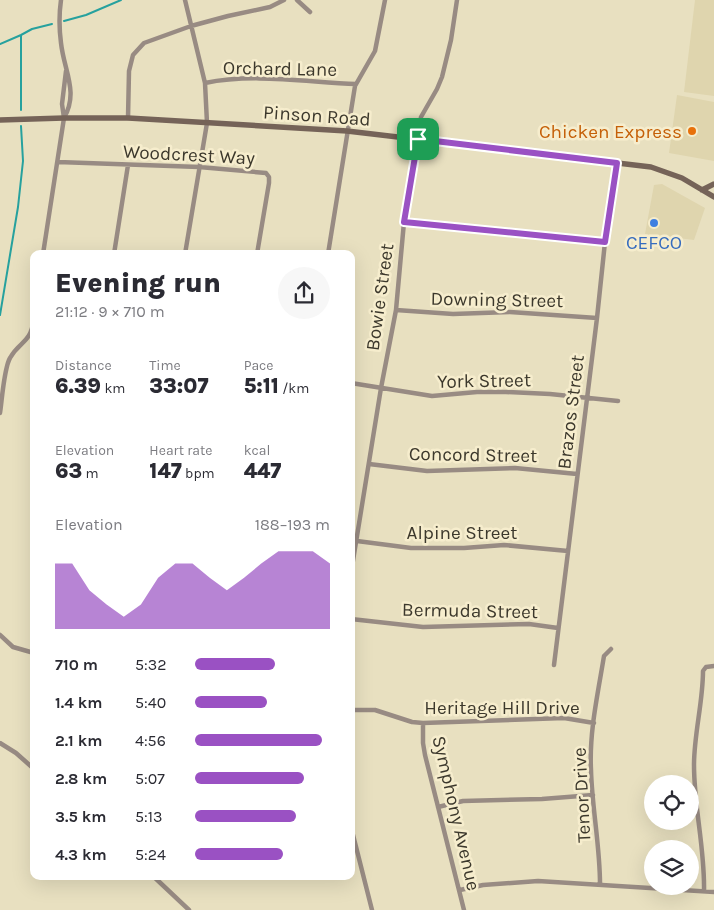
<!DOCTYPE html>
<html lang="en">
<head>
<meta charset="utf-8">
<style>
	:root { --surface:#fff; --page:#f7f7f7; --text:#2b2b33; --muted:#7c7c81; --accent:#9a51c3 }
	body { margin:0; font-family:Karla,sans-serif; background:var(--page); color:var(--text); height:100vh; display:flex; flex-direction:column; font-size:19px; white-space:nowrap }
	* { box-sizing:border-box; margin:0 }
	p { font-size:16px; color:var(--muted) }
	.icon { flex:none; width:28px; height:28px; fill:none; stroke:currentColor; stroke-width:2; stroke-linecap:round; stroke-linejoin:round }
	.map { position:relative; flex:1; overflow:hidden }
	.sheet { position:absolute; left:30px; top:250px; width:325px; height:630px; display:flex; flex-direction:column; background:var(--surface); border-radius:10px; box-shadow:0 5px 20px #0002 }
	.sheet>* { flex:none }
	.fabs { position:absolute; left:644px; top:775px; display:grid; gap:10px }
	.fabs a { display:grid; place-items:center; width:55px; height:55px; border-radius:50%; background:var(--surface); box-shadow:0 5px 20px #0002; font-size:25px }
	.pin { position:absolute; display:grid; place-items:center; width:42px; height:42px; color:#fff; margin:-21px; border-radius:10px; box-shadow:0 2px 8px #0006 }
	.round { display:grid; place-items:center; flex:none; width:52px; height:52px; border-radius:26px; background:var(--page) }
	.headline { display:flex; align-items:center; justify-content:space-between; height:85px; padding:0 25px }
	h1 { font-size:28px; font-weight:800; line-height:38px }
	.figures { display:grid; grid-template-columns:repeat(3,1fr); gap:8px; height:85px; padding:5px 25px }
	.figures div { display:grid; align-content:center }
	.figures b { font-size:21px; font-weight:800 }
	.figures small { font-size:14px; font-weight:400 }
	.figures p { font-size:14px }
	.chart { height:140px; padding:10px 25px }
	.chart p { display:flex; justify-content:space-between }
	.chart svg { width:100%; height:90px; margin-top:5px; fill:var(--accent); opacity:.7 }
	ul { padding:0 25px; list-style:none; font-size:16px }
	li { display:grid; grid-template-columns:80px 60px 1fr; align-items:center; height:38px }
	li i { height:12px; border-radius:6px; background:var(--accent) }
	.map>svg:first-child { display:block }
</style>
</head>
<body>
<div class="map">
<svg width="714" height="910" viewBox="0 0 714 910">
	<rect width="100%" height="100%" fill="#e8e0c0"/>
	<path fill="#dfd5ae" d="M 695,0 L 714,0 L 714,96 L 684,92 Z
		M 677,95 L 714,102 L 714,161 L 669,153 Z
		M 662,184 L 705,208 L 694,240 L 645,234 L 654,185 Z"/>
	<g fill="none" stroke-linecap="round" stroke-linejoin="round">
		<path stroke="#26a19e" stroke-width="2" d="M 64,21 L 86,15 L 121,0
			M 0,44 L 21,35 L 32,29 L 52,24
			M 21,110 L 21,35
			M 0,315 L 18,207 L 23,161 L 21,126"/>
		<path stroke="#988b83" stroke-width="4.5" d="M 61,0 C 59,14 59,28 61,43 C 64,71 79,92 64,118
			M 185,0 L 205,83 L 207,123 L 185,254
			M 297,0 L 310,12
			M 205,83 C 253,73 306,82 356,84
			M 128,118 L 129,71 L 133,55 L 144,43 L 191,26 L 228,16 L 270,7 L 284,0
			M 58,162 L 199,167 L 266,173 L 269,177 L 269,183 L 257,254
			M 404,222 L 605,242
			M 43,254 L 64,118 L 62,104 L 66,71
			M 114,254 L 128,165
			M 328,254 L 355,86 L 375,51 L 385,0
			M 396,310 L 453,314 L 510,312 L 597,318
			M 351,383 L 432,396 L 477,392 L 506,392 L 550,394 L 618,401
			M 0,413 C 2,400 4,368 10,358 C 20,340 30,345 34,319
			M 369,464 L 427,471 L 515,468 L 577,474
			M 357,541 L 411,548 L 464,548 L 504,545 L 568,551
			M 351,573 L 381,388 L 396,310 L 404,222 L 421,117 L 437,89 L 442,77 L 451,40 L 457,0
			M 351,619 L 423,627 L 529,624 L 558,628
			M 0,635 L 13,647 L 34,653
			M 554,665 L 597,318 L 605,242 L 617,163
			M 351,710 L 375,710 L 412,722 L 423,723 L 564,718 L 594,723
			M 423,723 L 423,743 L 425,755 L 464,910
			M 0,743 L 16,753 L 34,769
			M 438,807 L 463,801 L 542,799 L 593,795
			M 351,827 L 372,910
			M 153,876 L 189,910
			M 600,884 C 600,846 592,808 591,770 C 589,732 598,693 604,656 L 611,649
			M 460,890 L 483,885 L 538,881 L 714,892
			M 704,891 C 705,849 694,808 694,765 C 694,734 703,702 703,671 L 706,667 L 714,666"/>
		<path stroke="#756358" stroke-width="5.5" d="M 0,120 L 64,118 L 128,118 L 347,131 L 651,167 L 682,178 L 714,197
			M 702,190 L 714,184"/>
	</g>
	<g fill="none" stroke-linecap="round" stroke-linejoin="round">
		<defs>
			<path id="route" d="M 418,139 L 617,163 L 605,242 L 404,222 Z"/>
		</defs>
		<use href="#route" stroke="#fff" stroke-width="10"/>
		<use href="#route" stroke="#9a51c3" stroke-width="6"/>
	</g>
	<circle fill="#e8710a" stroke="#f6edcd" stroke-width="2" cx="692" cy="131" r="5"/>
	<circle fill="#3f7fe0" stroke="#f6edcd" stroke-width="2" cx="654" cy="223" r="5"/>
	<g text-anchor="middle" stroke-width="5" stroke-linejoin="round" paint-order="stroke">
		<g font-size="19" fill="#3c382c" stroke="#f6edcd">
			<text transform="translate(280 68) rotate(1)" y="7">Orchard Lane</text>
			<text transform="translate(317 115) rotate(4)" y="7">Pinson Road</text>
			<text transform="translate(189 154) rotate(3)" y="7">Woodcrest Way</text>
			<text transform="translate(379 297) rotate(-82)" y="7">Bowie Street</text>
			<text transform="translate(497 299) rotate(1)" y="7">Downing Street</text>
			<text transform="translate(484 380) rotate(-1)" y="7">York Street</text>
			<text transform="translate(570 412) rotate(-83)" y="7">Brazos Street</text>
			<text transform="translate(473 454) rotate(1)" y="7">Concord Street</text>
			<text x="462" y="539">Alpine Street</text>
			<text transform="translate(470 610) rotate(1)" y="7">Bermuda Street</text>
			<text x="502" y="714">Heritage Hill Drive</text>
			<text transform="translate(581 795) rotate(-93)" y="7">Tenor Drive</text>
			<text transform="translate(457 813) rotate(77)" y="7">Symphony Avenue</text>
		</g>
		<g font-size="19" fill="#c56008" stroke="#f6edcd" text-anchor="end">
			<text x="682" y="138">Chicken Express</text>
		</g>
		<g font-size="19" fill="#366cbe" stroke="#f6edcd">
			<text x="654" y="249">CEFCO</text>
		</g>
	</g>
</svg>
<div class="fabs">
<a><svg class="icon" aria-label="locate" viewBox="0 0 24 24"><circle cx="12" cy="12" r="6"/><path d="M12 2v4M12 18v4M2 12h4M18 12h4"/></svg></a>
<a><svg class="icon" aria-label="layers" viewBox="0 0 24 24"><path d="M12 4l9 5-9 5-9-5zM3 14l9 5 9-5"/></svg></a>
</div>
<div class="pin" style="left:418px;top:139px;background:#1e9e55"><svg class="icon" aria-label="arrive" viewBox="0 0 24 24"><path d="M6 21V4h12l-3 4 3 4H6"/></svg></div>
<section class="sheet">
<div class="headline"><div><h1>Evening run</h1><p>21:12 · 9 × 710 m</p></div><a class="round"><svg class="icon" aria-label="share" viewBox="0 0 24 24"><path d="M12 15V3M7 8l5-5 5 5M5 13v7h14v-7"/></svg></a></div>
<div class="figures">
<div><p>Distance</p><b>6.39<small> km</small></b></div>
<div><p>Time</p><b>33:07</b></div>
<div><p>Pace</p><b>5:11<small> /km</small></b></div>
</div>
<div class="figures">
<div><p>Elevation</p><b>63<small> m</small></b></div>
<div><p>Heart rate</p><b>147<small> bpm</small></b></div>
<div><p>kcal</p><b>447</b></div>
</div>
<div class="chart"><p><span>Elevation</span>188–193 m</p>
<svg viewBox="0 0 160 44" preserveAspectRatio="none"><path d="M0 44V12L10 12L20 25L30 32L40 38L50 32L60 19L70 12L80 12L90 19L100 25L110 19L120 12L130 6L140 6L150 6L160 12V44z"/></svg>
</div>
<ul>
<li><b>710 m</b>5:32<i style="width:59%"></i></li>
<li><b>1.4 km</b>5:40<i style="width:53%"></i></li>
<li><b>2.1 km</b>4:56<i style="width:94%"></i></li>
<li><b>2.8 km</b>5:07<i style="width:81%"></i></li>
<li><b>3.5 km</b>5:13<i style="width:75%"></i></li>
<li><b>4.3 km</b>5:24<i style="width:65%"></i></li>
</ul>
</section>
</div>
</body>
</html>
